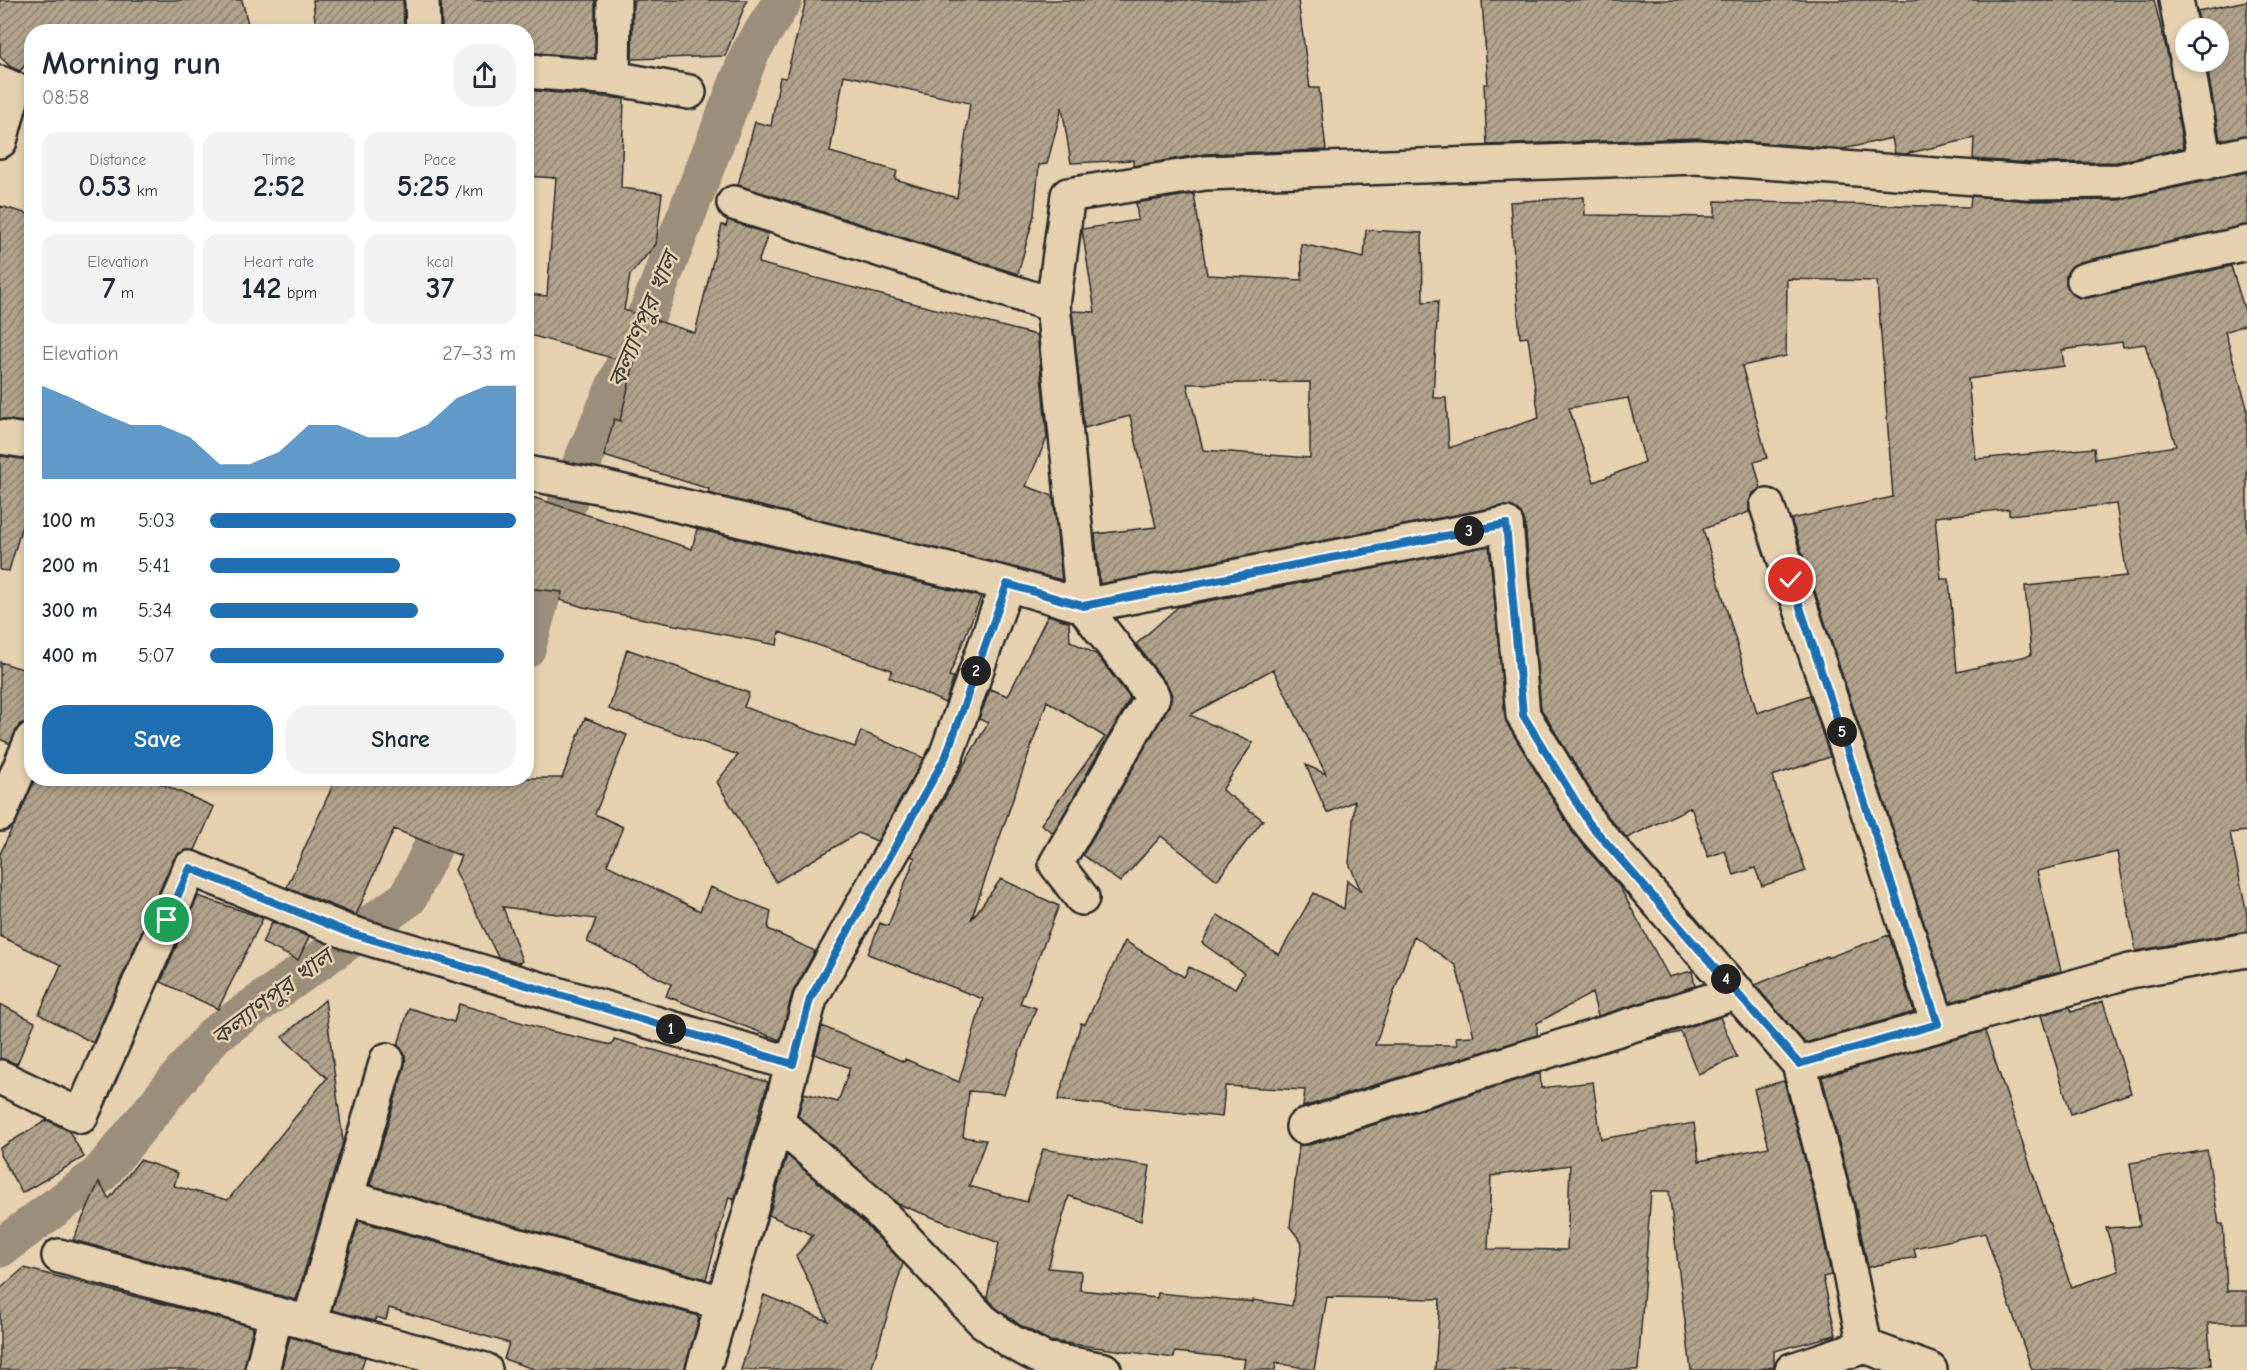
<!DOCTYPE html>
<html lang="en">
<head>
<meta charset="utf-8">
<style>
	:root { --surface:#fff; --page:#f2f2f3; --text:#1f2937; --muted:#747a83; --accent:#1f6fb2 }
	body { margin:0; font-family:"Comic Neue","Noto Sans Bengali",sans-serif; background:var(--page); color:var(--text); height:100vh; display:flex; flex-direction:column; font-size:22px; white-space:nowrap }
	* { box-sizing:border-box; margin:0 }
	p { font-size:20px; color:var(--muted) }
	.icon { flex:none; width:33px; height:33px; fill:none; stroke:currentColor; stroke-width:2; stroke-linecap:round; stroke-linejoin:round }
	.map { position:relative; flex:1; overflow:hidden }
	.sheet { position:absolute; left:24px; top:24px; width:510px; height:762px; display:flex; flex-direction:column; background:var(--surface); border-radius:24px; box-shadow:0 3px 9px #0003 }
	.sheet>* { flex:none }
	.fabs { position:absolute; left:2175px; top:18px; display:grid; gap:12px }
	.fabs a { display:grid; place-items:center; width:54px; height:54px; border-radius:50%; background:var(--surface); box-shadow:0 3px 9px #0003; font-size:30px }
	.pin { position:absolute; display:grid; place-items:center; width:51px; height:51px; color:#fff; margin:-26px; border:3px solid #fff; border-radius:50%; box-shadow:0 2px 6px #0007 }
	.km { position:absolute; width:30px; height:30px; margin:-15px; border-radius:50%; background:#222; color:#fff; font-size:16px; line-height:30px; text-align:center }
	.round { display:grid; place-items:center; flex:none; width:63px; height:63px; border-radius:24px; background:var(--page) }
	.headline { display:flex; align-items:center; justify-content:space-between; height:102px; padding:0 18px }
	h1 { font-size:33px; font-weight:600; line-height:45px }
	.metrics { display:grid; grid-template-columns:repeat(3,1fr); gap:9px; height:102px; padding:6px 18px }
	.metrics div { display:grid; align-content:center; border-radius:15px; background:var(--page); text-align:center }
	.metrics b { font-size:30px; font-weight:600 }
	.metrics small { font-size:16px; font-weight:400 }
	.metrics p { font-size:16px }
	.chart { height:168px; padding:12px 18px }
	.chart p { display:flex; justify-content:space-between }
	.chart svg { width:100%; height:108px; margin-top:6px; fill:var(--accent); opacity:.7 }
	.cta { display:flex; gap:12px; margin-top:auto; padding:12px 18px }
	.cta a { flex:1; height:69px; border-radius:24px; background:var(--accent); color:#fff; font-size:24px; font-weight:600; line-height:69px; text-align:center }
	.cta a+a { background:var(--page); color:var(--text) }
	ul { padding:0 18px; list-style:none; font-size:20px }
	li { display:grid; grid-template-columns:96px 72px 1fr; align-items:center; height:45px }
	li i { height:15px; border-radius:8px; background:var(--accent) }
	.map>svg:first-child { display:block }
</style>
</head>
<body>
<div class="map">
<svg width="2247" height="1370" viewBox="0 0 2247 1370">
	<defs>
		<pattern id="building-hatch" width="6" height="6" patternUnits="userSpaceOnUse" patternTransform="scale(1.5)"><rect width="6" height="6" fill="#b1a28b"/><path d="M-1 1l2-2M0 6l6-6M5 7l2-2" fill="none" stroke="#908472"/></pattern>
	</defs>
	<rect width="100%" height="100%" fill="#e5d0af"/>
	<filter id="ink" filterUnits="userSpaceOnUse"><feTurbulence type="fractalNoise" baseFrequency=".0167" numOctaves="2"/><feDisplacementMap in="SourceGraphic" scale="12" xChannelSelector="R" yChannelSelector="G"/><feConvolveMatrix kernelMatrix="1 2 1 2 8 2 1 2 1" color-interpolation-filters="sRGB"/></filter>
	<g filter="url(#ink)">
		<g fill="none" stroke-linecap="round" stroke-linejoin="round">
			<path stroke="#9b8e7a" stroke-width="39" d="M 526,649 L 572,486 L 653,300 L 750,53 L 783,0
				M 0,1248 L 99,1175 L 214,1035 L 408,898 L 457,797"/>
		</g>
		<path fill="url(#building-hatch)" stroke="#2b2b2b" stroke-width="1.5" fill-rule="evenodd" d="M 0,0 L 242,0 L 250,32 L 32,32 L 32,57 L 20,71 L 11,67 L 0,57 Z
			M 313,0 L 403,0 L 404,32 L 316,32 Z
			M 441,0 L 595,0 L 595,58 L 526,52 L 526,32 L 442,32 Z
			M 633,0 L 747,0 L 725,56 L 632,59 Z
			M 806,0 L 1298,0 L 1310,88 L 1319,88 L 1326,150 L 1204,154 L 1133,166 L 1133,160 L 1071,163 L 1062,107 L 1047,164 L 1039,165 L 1034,215 L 1018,274 L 738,185 L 755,122 L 771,126 L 780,77 L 786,78 ZM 844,75 L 970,103 L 957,198 L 895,179 L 897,171 L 830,152 Z
			M 1482,0 L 2154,0 L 2169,60 L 2183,148 L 2117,162 L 2029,163 L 1973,159 L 1974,138 L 1905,154 L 1895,153 L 1892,138 L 1843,149 L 1698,138 L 1487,145 L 1484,84 L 1488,84 Z
			M 2247,1 L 2247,135 L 2220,140 L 2206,62 L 2218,62 L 2218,28 L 2200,28 L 2197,11 Z
			M 526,90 L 624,99 L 621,188 L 662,193 L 656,244 L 630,275 L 624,310 L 695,333 L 722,225 L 726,226 L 728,220 L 768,234 L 758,263 L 1036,335 L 1037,333 L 1047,438 L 1026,486 L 1053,496 L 1062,580 L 708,493 L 709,489 L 604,456 L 614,419 L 620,421 L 634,364 L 526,334 L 526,294 L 547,296 L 556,178 L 526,176 Z
			M 2247,172 L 2247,225 L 2080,262 L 2071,267 L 2066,275 L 2066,284 L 2071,293 L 2079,298 L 2088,298 L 2231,266 L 2247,318 L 2247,324 L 2225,332 L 2247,407 L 2247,831 L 2230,833 L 2247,914 L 2247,931 L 2136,951 L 2117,852 L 2037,871 L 2061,971 L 1950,1002 L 1791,519 L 1893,497 L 1877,281 L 1787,279 L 1786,356 L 1742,366 L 1767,458 L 1754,462 L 1761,488 L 1753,493 L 1749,502 L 1749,512 L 1703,529 L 1757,713 L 1810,695 L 1830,757 L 1772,776 L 1806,871 L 1762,886 L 1755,868 L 1734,875 L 1725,851 L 1708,857 L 1691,807 L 1627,838 L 1604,812 L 1541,709 L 1525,522 L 1521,513 L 1513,507 L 1502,506 L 1100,584 L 1095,534 L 1156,527 L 1130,416 L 1084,428 L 1072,311 L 1095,312 L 1082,229 L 1138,220 L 1136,203 L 1194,194 L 1207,275 L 1302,280 L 1301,244 L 1364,258 L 1366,230 L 1422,233 L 1423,302 L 1438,301 L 1433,398 L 1446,398 L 1449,448 L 1539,418 L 1528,337 L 1520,338 L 1510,202 L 1584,197 L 1585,215 L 1715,217 L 1715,201 L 1970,207 L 1971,196 L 2028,201 L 2119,200 ZM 2122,342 L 2123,347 L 2145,344 L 2176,446 L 2095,459 L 2094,448 L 1976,459 L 1968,379 L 2064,366 L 2062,350 ZM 1310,382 L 1310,458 L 1203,450 L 1187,384 ZM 1628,398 L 1645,462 L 1594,482 L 1569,408 ZM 2116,504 L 2127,576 L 2025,586 L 2031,655 L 1957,672 L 1949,579 L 1941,579 L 1935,517 L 2009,509 L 2009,515 Z
			M 0,206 L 32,215 L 32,423 L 0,419 Z
			M 0,456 L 32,460 L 32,491 L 9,571 L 0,570 Z
			M 526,495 L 692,549 L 697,529 L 981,597 L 949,676 L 954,677 L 945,703 L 889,677 L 892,670 L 779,632 L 777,645 L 583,607 L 560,600 L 562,592 L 526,588 Z
			M 1489,546 L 1507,724 L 1573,833 L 1619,886 L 1669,977 L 1692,971 L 1695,986 L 1598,1016 L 1592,993 L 1537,1023 L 1537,1035 L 1303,1107 L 1305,1090 L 1225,1086 L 1222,1117 L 1058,1100 L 1081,1023 L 1085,1024 L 1125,941 L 1184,977 L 1189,967 L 1235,988 L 1244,973 L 1202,943 L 1218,915 L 1279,955 L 1314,893 L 1344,909 L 1347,880 L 1361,891 L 1349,863 L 1355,801 L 1327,813 L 1306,765 L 1326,774 L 1273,669 L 1190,715 L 1253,743 L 1222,790 L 1263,820 L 1217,880 L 1161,836 L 1120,882 L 1083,855 L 1169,706 L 1172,695 L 1168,686 L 1136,644 L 1178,607 ZM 1414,936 L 1456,966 L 1474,1036 L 1456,1037 L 1457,1045 L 1375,1045 Z
			M 1048,615 L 1069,622 L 1070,641 L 1096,654 L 1130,698 L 1053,833 L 1041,824 L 1105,737 L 1047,701 L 971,920 L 1001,879 L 1059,906 L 1020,1003 L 1036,1008 L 1004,1094 L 969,1091 L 963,1137 L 986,1140 L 969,1186 L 1027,1202 L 1043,1149 L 1150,1166 L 1141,1221 L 1069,1196 L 1048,1268 L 1081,1271 L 1080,1290 L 1157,1298 L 1158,1293 L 1253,1302 L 1253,1300 L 1292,1306 L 1302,1243 L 1290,1227 L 1299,1145 L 1309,1145 L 1540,1073 L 1541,1088 L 1593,1082 L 1601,1139 L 1694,1123 L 1699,1161 L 1769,1147 L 1754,1089 L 1784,1081 L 1818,1210 L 1831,1275 L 1823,1277 L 1836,1335 L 1774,1351 L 1774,1367 L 1752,1370 L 1691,1370 L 1669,1191 L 1651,1191 L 1638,1370 L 1435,1370 L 1440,1299 L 1327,1297 L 1314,1370 L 1276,1363 L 1275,1370 L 1243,1370 L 1245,1359 L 1175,1352 L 1174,1358 L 1050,1341 L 1020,1325 L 995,1307 L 987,1297 L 999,1243 L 898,1204 L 798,1116 L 804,1093 L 838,1102 L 850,1068 L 815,1054 L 822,1026 L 904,1062 L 905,1059 L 959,1082 L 983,999 L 868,954 L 880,923 L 888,926 L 915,858 L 911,856 L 988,723 L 979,719 L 990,689 L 1008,696 ZM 1570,1165 L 1567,1250 L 1488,1249 L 1491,1176 Z
			M 627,649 L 749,693 L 744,707 L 855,747 L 861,731 L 924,758 L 877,841 L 858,833 L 776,882 L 717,782 L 738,755 L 609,709 Z
			M 0,662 L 32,672 L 32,721 L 20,724 L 10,744 L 0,739 Z
			M 585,718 L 627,735 L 595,814 L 623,827 L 607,865 L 700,911 L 710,887 L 771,911 L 768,929 L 815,951 L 792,994 L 780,1040 L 666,996 L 671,984 L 587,942 L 596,919 L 503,907 L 522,961 L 518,963 L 498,957 L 455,870 L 461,856 L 394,829 L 356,915 L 287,887 L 336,778 L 562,778 Z
			M 36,778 L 148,778 L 214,807 L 195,850 L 179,853 L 173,860 L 93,1043 L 39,1014 L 61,965 L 0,936 L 0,854 Z
			M 198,896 L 263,918 L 218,1009 L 161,982 Z
			M 272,922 L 309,937 L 298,960 L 262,943 Z
			M 1889,935 L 1914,1012 L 1805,1043 L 1755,985 L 1827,956 L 1827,958 Z
			M 325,1000 L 343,1142 L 296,1300 L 73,1240 L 99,1182 L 109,1199 L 140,1160 L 178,1173 L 174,1186 L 228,1200 L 327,1078 L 282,1037 Z
			M 2103,1001 L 2131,1093 L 2071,1114 L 2041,1015 L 2070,1007 L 2072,1012 Z
			M 0,1004 L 35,1022 L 17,1064 L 0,1058 Z
			M 459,1004 L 550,1031 L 612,1045 L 614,1039 L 768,1082 L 734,1200 L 729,1197 L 706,1279 L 370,1185 L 405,1065 L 405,1055 L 398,1045 L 409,1008 L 454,1022 Z
			M 1720,1017 L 1737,1057 L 1698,1074 L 1681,1032 L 1646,1040 Z
			M 1985,1031 L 2071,1287 L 2119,1271 L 2106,1228 L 2140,1226 L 2130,1163 L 2207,1150 L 2219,1224 L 2223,1224 L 2227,1291 L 2247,1291 L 2247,1323 L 2208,1323 L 2211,1365 L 2161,1370 L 2032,1370 L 1985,1233 L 1914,1248 L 1916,1257 L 1868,1267 L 1854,1201 L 1822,1077 Z
			M 47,1120 L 69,1131 L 84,1157 L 22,1193 L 0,1155 L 0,1148 Z
			M 787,1155 L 865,1224 L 903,1263 L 871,1370 L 741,1370 L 764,1295 L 828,1321 L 796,1256 L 813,1235 L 769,1215 Z
			M 359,1221 L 695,1315 L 699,1318 L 685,1370 L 536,1370 L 504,1359 L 509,1343 L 389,1308 L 386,1320 L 376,1317 L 375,1321 L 332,1310 Z
			M 24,1268 L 253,1327 L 244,1370 L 0,1370 L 0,1289 Z
			M 290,1337 L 365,1357 L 361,1370 L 281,1370 Z"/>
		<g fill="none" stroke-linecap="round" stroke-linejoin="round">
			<defs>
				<path id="minor" d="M 422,0 L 423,32
					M 2176,0 L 2186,53
					M 2187,62 L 2205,163
					M 526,71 L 613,78 L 689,92
					M 613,78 L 614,0
					M 0,83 L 14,89 L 0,141
					M 734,203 L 1053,305
					M 2084,280 L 2247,243
					M 0,437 L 32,442
					M 526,473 L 603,487 L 1007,584 L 1083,606 L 1506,524 L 1523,715 L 1589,823 L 1799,1064 L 1836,1206 L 1865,1346
					M 1767,506 L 1938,1024
					M 0,814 L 32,739
					M 1082,898 L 1056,864 L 1153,697 L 1083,606 L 1053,305 L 1068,195 L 1205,173 L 1698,157 L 2028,182 L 2119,181 L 2247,153
					M 1799,1064 L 2130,971 L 2247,950
					M 0,1077 L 81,1116 L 190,868 L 347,932 L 793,1064
					M 777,1122 L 878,1210 L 983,1321 L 1010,1341 L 1044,1359 L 1104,1370
					M 1303,1127 L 1738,992
					M 348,1198 L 722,1303
					M 59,1256 L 485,1370
					M 309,1323 L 387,1060
					M 262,1370 L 276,1314
					M 703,1370 L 777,1122 L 810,999 L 946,756 L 1007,584
					M 1792,1370 L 1865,1346 L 1930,1370"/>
			</defs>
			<use href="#minor" stroke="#2b2b2b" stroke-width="38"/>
			<use href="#minor" stroke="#e5d0af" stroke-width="33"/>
		</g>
	</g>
	<g fill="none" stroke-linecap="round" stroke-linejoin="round" filter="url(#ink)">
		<defs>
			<path id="route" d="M 167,920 L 190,868 L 347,932 L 793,1064 L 810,999 L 946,756 L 1007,584 L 1083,606 L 1506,524 L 1523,715 L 1589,823 L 1799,1064 L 1938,1024 L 1791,580"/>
		</defs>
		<use href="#route" stroke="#fff" stroke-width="12"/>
		<use href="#route" stroke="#1f6fb2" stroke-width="8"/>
	</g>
	<g text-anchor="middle" stroke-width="5" stroke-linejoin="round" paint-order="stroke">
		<g font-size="24" font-style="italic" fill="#413f3b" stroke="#e5d0af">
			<text transform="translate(643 320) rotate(-67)" y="8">কল্যাণপুর খাল</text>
			<text transform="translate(272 997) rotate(-37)" y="8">কল্যাণপুর খাল</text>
		</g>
	</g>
</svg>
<div class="fabs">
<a><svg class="icon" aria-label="locate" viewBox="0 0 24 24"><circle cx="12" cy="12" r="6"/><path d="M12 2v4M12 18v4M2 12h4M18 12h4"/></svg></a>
</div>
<div class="pin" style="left:167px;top:920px;background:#1e9e55"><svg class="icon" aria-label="arrive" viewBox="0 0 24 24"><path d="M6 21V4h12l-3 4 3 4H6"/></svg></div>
<div class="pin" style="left:1791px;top:580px;background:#d93025"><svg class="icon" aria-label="check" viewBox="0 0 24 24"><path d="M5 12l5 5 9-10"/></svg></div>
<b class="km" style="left:671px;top:1029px">1</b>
<b class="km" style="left:976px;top:671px">2</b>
<b class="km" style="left:1469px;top:531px">3</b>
<b class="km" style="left:1726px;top:979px">4</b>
<b class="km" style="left:1842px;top:732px">5</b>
<section class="sheet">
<div class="headline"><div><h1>Morning run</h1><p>08:58</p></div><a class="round"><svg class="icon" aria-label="share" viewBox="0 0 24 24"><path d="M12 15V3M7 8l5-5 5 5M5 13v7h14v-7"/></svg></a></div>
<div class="metrics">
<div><p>Distance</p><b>0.53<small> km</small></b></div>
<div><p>Time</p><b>2:52</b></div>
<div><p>Pace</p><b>5:25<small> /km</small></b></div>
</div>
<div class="metrics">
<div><p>Elevation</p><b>7<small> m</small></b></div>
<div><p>Heart rate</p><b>142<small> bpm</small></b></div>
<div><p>kcal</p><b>37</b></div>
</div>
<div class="chart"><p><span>Elevation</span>27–33 m</p>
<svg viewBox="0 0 160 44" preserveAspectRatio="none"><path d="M0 44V6L10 11L20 17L30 22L40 22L50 27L60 38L70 38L80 33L90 22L100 22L110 27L120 27L130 22L140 11L150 6L160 6V44z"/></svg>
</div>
<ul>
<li><b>100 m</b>5:03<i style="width:100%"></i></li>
<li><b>200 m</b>5:41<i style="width:62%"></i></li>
<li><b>300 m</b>5:34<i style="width:68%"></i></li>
<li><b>400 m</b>5:07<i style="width:96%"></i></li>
</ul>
<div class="cta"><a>Save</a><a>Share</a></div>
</section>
</div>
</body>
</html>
